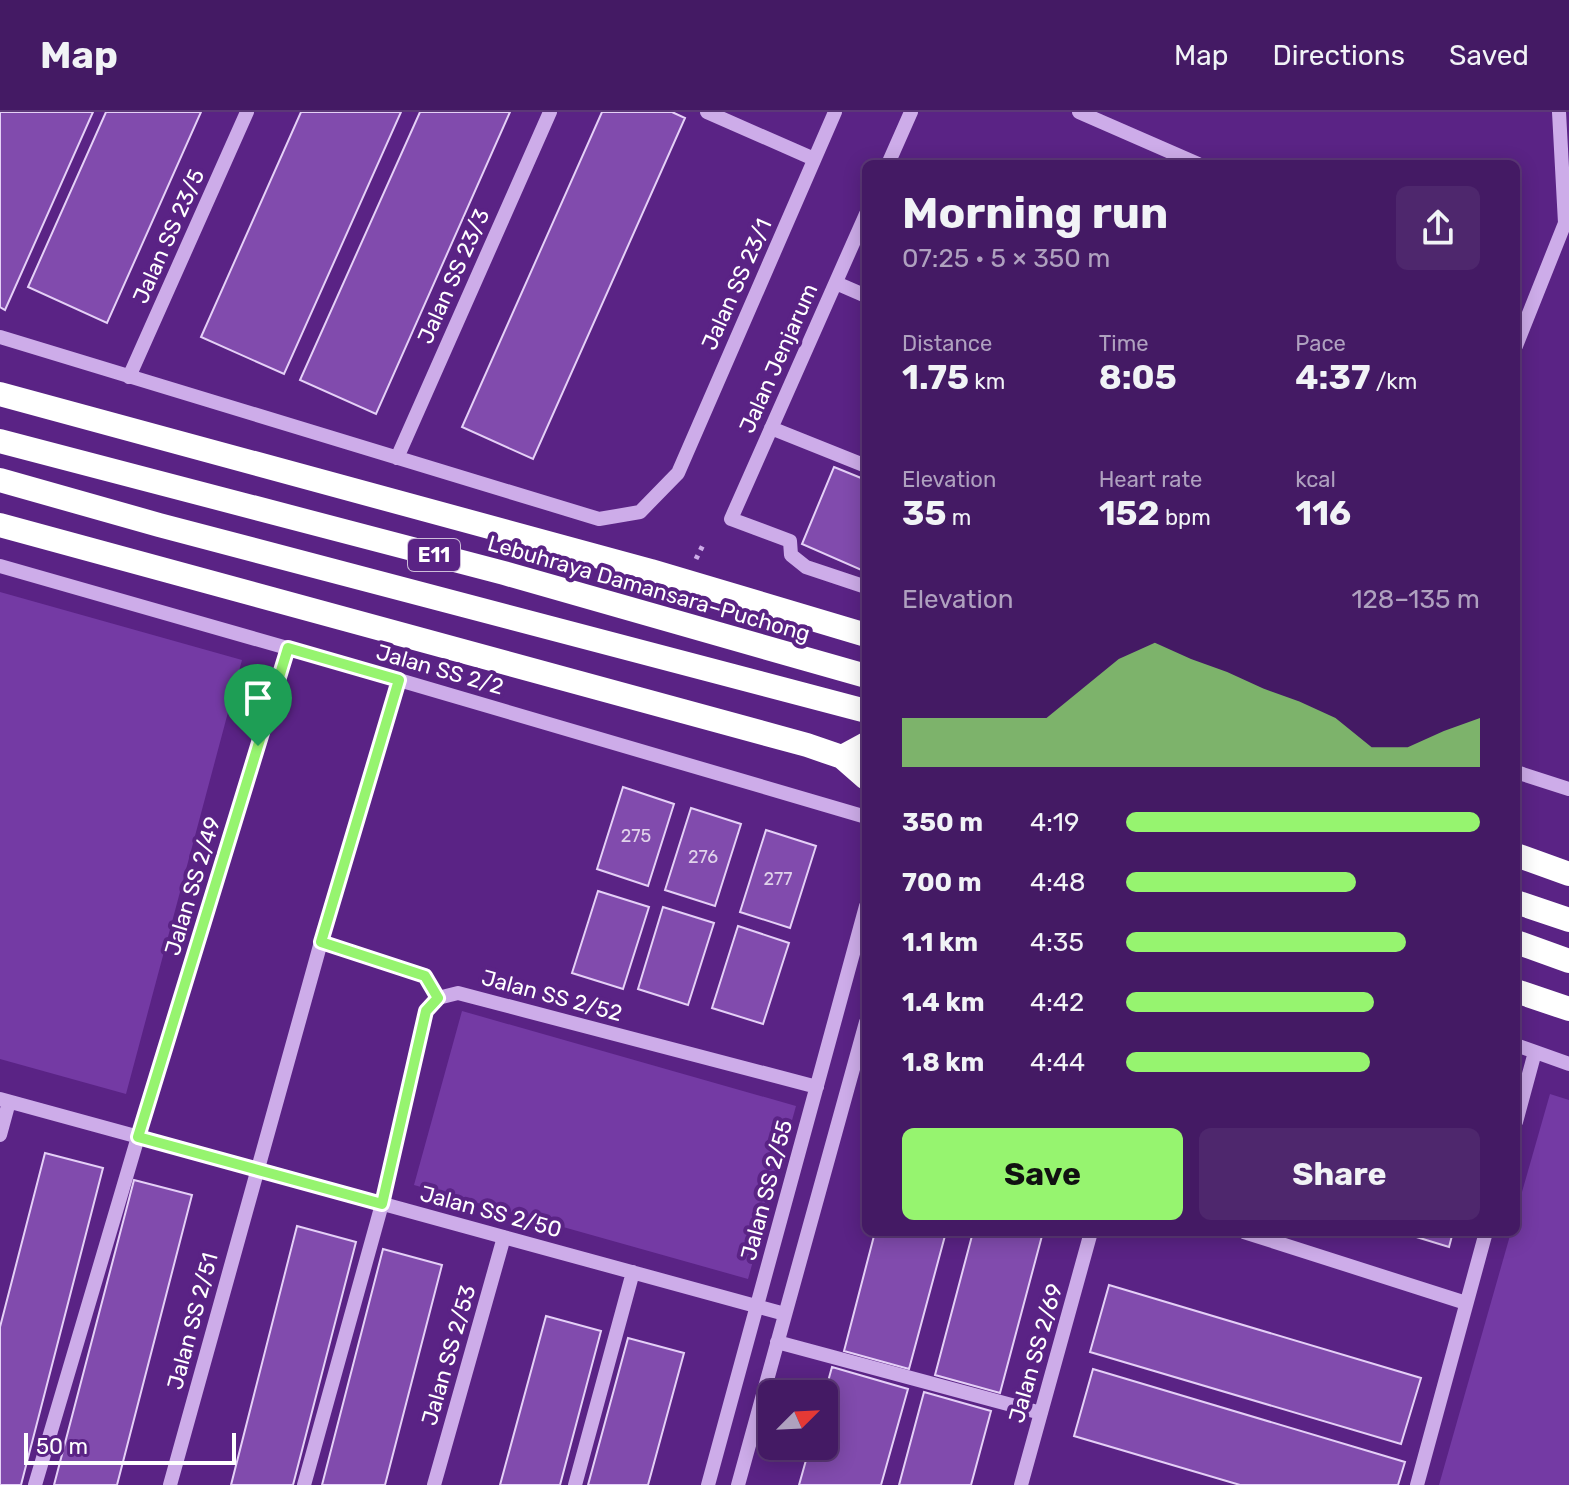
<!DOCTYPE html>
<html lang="en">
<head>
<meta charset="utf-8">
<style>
	:root { --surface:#441a64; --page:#4e276d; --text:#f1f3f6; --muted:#afa1bf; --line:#5c3878; --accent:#96f46f }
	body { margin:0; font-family:Rubik,sans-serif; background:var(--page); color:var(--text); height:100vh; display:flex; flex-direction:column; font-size:30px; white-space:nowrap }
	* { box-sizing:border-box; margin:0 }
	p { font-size:26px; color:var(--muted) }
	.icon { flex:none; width:44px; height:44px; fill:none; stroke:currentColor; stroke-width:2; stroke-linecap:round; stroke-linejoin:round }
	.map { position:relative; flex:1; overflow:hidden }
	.sheet { position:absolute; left:862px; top:48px; width:658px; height:1076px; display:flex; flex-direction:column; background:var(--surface); border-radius:12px; box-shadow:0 4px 20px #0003,0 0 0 2px var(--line) }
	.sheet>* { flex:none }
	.needle { width:52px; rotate:66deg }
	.controls { position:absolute; left:758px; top:1268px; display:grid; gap:16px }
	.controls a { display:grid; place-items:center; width:80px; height:80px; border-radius:12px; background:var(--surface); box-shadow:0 4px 20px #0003,0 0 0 2px var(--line); font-size:40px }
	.scale { position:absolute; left:24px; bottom:20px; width:212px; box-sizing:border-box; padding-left:8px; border:4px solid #fff; border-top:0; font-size:22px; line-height:28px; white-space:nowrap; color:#fff; -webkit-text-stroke:6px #5a2385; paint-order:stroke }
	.pin { position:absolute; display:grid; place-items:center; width:68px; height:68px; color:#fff; margin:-82px -34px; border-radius:50% 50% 50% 0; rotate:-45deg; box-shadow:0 0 8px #0007 }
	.pin .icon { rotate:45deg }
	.round { display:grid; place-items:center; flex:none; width:84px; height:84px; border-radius:12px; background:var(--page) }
	.head { display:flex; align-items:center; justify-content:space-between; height:136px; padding:0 40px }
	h1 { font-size:44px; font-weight:700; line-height:60px }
	.figures { display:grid; grid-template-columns:repeat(3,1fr); gap:12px; height:136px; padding:8px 40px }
	.figures div { display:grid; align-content:center }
	.figures b { font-size:34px; font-weight:700 }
	.figures small { font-size:22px; font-weight:400 }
	.figures p { font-size:22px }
	.chart { height:224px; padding:16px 40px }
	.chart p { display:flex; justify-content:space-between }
	.chart svg { width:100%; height:144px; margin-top:8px; fill:var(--accent); opacity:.7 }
	.button { display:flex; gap:16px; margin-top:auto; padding:16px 40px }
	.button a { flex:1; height:92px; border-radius:12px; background:var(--accent); color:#111; font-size:32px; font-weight:700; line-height:92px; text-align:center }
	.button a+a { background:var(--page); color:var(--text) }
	ul { padding:0 40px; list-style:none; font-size:26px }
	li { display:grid; grid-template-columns:128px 96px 1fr; align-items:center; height:60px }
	li i { height:20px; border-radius:10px; background:var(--accent) }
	header { display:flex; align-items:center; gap:48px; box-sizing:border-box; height:112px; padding:0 40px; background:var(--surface); border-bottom:2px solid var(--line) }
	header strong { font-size:38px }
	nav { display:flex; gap:44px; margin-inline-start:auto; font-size:28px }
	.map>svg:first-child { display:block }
</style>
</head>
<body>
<header>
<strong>Map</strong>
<nav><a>Map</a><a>Directions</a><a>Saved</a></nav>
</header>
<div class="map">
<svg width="1569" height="1373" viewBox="0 0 1569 1373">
	<rect width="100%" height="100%" fill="#5a2385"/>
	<path fill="#743aa4" d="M 0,480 L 242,548 L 126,982 L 0,947 Z
		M 462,899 L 796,994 L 748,1167 L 414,1073 Z
		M 1550,982 L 1569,988 L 1569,1373 L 1439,1373 L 1511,1120 L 1516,1120 L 1516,1101 Z"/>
	<path fill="#814bad" stroke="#e5d0f7" stroke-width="2" d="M 0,0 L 93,0 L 5,198 L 0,195 Z
		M 106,0 L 201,0 L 107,211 L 28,175 Z
		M 301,0 L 401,0 L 284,262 L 201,225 Z
		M 420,0 L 510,0 L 376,302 L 300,268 Z
		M 602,0 L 672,0 L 685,6 L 533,347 L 462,315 Z
		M 834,355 L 866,368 L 866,460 L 802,432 Z
		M 623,675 L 674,692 L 648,774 L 597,757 Z
		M 691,696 L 741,712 L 715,794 L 665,778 Z
		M 766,718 L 816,734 L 790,816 L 740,800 Z
		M 598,779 L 649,795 L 623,877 L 572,861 Z
		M 663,795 L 714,811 L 688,893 L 638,877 Z
		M 738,814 L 789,831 L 763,912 L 712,896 Z
		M 45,1041 L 103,1056 L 21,1373 L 0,1373 L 0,1215 Z
		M 134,1068 L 192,1083 L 117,1373 L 54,1373 Z
		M 297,1114 L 356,1130 L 293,1373 L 231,1373 Z
		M 875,1120 L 946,1120 L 909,1257 L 844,1239 Z
		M 973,1120 L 1043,1120 L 1000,1281 L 935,1263 Z
		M 1400,1120 L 1453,1120 L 1449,1135 Z
		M 383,1137 L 442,1153 L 385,1373 L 322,1373 Z
		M 1109,1173 L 1421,1266 L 1401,1332 L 1090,1240 Z
		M 546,1204 L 601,1219 L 560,1373 L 500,1373 Z
		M 628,1226 L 684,1241 L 648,1373 L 588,1373 Z
		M 832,1255 L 908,1277 L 881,1373 L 799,1373 L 810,1334 L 824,1334 L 824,1284 Z
		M 1093,1257 L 1405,1350 L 1398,1373 L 1240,1373 L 1074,1324 Z
		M 924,1280 L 991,1299 L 971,1373 L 899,1373 Z"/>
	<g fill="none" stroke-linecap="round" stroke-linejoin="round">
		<path stroke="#cdace9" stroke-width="5" stroke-dasharray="4 6" stroke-linecap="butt" d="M 696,447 L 703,433"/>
		<path stroke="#cdace9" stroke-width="14" d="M 707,0 L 814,47
			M 1079,0 L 1198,52
			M 888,52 L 911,0
			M 866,102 L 731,407 L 790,429 L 791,443 L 806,455 L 866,475
			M 836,171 L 866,184
			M 0,225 L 599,407 L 640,400 L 678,361 L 835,0
			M 1516,234 L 1565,111 L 1559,0
			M 129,265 L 247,0
			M 771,316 L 866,354
			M 397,346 L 550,0
			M 0,454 L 399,568 L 866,705
			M 1516,660 L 1569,677
			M 321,830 L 425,864 L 438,886
			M 1516,933 L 1569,952
			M 0,987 L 785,1202
			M 1516,1010 L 1535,940
			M 0,1023 L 9,990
			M 1244,1120 L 1466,1191
			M 777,1230 L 1041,1301
			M 35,1373 L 138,1025 L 288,536
			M 170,1373 L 321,830 L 399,568
			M 304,1373 L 382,1092 L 426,899 L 438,886 L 458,881 L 817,975
			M 434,1373 L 504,1125
			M 575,1373 L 633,1160
			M 708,1373 L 866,794
			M 738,1373 L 866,910
			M 1021,1373 L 1091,1120
			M 1417,1373 L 1486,1120"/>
		<path stroke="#fff" stroke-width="24" d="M 0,282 L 651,459 L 866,523
			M 0,329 L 504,461 L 866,564
			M 0,368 L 159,413 L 866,599
			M 0,413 L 807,633 L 842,645 L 866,666
			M 842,645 L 866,632
			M 1516,743 L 1569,762
			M 1516,790 L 1569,808
			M 1516,830 L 1569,849
			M 1516,879 L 1569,897"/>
	</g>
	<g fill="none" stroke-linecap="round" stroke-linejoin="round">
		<defs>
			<path id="route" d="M 288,536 L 399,568 L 321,830 L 425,864 L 438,886 L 426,899 L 382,1092 L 138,1025 Z"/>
		</defs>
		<use href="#route" stroke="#fff" stroke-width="16"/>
		<use href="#route" stroke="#96f46f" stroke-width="10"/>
	</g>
	<g text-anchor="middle" stroke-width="8" stroke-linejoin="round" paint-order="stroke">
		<g font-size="18" fill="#e0d2ea">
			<text x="636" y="730">275</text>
			<text x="703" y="751">276</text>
			<text x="778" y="773">277</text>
		</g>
		<rect fill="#5a2385" stroke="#cebdda" stroke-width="2" x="408" y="427" width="52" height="32" rx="6"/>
		<g font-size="20" font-weight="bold" fill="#fff">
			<text x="434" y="450">E11</text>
		</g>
		<g font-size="22" fill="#fff" stroke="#5a2385">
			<text transform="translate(168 124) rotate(-66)" y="8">Jalan SS 23/5</text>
			<text transform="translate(453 164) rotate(-66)" y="8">Jalan SS 23/3</text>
			<text transform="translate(736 172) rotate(-66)" y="8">Jalan SS 23/1</text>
			<text transform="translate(778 246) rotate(-66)" y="8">Jalan Jenjarum</text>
			<text transform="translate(649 476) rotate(16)" y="8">Lebuhraya Damansara–Puchong</text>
			<text transform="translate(440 557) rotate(16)" y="8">Jalan SS 2/2</text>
			<text transform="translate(192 774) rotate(-73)" y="8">Jalan SS 2/49</text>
			<text transform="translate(552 883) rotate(15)" y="8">Jalan SS 2/52</text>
			<text transform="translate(766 1078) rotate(-75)" y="8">Jalan SS 2/55</text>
			<text transform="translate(491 1099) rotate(15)" y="8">Jalan SS 2/50</text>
			<text transform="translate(192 1209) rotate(-75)" y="8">Jalan SS 2/51</text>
			<text transform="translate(1035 1241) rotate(-74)" y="8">Jalan SS 2/69</text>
			<text transform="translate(448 1243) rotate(-74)" y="8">Jalan SS 2/53</text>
		</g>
	</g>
</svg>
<div class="controls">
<a><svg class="needle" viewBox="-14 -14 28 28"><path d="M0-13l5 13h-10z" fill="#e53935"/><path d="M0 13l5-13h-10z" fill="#afa1bf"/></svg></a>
</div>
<div class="scale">50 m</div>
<div class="pin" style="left:258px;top:634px;background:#1e9e55"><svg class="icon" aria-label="arrive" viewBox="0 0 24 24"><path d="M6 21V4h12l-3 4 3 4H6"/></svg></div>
<section class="sheet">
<div class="head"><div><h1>Morning run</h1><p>07:25 · 5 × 350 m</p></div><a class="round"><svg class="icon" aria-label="share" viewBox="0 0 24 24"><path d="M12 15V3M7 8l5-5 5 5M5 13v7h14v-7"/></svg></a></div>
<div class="figures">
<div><p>Distance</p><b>1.75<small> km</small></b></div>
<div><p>Time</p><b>8:05</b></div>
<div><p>Pace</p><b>4:37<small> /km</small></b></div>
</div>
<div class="figures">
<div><p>Elevation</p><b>35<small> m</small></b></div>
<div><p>Heart rate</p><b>152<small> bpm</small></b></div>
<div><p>kcal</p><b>116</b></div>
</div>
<div class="chart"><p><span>Elevation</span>128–135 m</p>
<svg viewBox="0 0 160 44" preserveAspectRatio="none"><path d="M0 44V29L10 29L20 29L30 29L40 29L50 20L60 11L70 6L80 11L90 15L100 20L110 24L120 29L130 38L140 38L150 33L160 29V44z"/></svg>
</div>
<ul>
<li><b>350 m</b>4:19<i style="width:100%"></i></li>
<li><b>700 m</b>4:48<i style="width:65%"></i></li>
<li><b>1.1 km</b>4:35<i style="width:79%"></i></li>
<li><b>1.4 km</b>4:42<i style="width:70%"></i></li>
<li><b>1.8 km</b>4:44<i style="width:69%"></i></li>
</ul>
<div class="button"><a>Save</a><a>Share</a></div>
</section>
</div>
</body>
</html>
